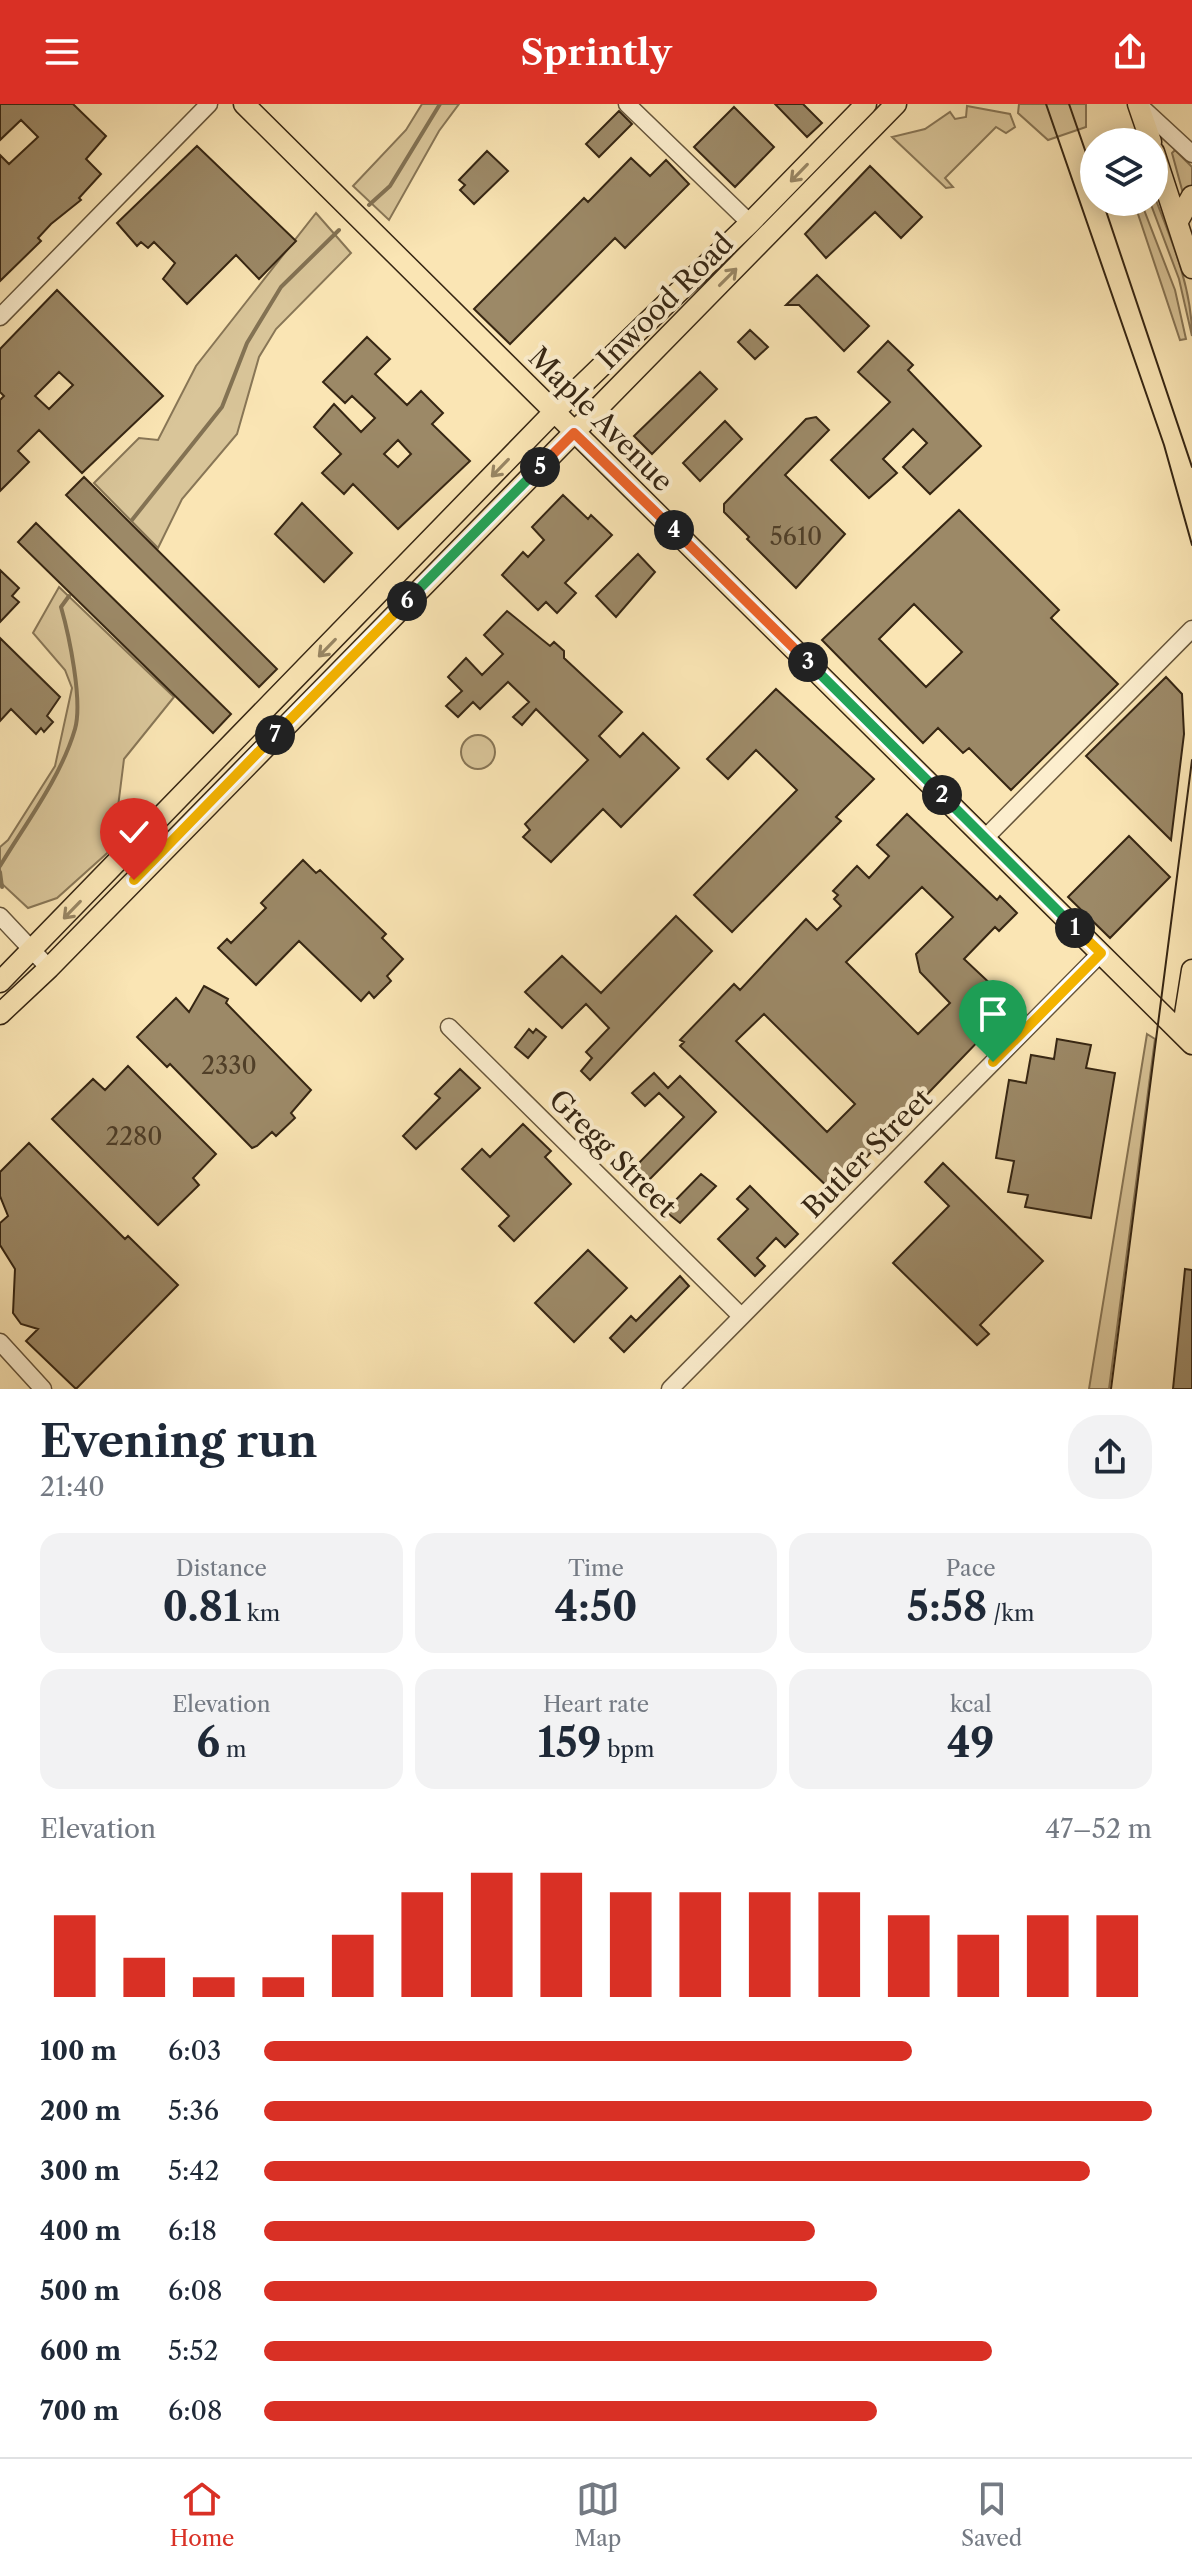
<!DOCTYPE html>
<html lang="en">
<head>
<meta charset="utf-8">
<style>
	:root { --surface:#fff; --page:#f2f2f3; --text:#1f2937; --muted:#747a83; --line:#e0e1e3; --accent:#d93025 }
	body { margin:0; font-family:"Libre Caslon Text",serif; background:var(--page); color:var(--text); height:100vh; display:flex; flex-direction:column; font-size:30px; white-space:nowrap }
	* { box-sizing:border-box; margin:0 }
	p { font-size:26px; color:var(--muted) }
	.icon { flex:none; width:44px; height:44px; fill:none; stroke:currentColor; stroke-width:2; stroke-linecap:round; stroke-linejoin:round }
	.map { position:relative; height:1285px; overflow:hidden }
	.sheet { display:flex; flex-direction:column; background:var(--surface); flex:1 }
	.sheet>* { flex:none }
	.tools { position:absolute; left:1080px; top:24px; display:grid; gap:16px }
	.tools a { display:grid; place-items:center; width:88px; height:88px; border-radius:50%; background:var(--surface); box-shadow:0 4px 20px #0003; font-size:40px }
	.pin { position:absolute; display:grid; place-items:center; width:68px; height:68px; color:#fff; margin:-82px -34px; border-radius:50% 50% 50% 0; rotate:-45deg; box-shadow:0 0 8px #0007 }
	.pin .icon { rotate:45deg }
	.km { position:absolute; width:40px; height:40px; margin:-20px; border-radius:50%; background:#222; color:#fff; font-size:22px; line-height:40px; text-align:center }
	.round { display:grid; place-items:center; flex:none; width:84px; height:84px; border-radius:32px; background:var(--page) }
	.overview { display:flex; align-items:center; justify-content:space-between; height:136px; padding:0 40px }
	h1 { font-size:44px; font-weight:800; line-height:60px }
	.stats { display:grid; grid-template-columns:repeat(3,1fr); gap:12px; height:136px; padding:8px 40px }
	.stats div { display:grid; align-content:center; border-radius:20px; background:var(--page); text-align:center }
	.stats b { font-size:40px; font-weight:800 }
	.stats small { font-size:22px; font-weight:400 }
	.stats p { font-size:22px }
	.chart { height:224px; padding:16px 40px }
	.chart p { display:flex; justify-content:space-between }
	.chart svg { width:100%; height:144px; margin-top:8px; stroke:var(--accent); stroke-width:6 }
	ul { padding:0 40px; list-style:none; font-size:26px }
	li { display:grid; grid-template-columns:128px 96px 1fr; align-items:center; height:60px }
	li i { height:20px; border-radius:10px; background:var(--accent) }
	header { display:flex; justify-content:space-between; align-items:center; height:104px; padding:0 40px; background:var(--accent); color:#fff; font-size:36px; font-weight:800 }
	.tabs { display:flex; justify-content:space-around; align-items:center; height:112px; border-top:2px solid var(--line); background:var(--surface); font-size:22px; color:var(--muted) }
	.tabs a { display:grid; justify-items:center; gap:4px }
	.tabs .on { color:var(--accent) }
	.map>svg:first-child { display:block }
</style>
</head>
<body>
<header><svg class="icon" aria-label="menu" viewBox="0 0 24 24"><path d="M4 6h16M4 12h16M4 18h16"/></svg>Sprintly<svg class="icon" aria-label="share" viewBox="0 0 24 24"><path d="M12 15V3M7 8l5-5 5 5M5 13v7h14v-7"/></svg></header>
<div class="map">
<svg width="1192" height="1285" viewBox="0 0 1192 1285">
	<rect width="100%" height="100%" fill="#fae5b4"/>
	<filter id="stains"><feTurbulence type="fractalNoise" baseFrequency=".0025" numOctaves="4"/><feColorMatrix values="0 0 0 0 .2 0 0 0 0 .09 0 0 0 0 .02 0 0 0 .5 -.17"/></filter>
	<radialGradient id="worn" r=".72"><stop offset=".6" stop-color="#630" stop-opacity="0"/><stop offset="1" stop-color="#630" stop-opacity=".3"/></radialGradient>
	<path fill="#d9c599" stroke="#887656" stroke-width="2" d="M 422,0 L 459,0 L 439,27 L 389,116 L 353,82 L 406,26 Z
		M 1019,0 L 1086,0 L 1086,23 L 1048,36 L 1018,9 Z
		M 967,2 L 1010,10 L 1015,23 L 1006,29 L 996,23 L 945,74 L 953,83 L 946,84 L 892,33 L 925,25 L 950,8 L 955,15 L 966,13 Z
		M 1175,46 L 1192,63 L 1192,89 L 1184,93 L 1172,49 Z
		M 1154,91 C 1171,135 1192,183 1192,232 L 1179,175 L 1150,98 L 1154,98 Z
		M 1134,98 L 1141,98 L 1175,186 L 1186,235 L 1180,236 Z
		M 316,109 L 351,149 L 276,225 L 259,253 L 237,330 L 182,395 L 158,444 L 94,379 L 139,334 L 158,336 L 196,262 Z
		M 59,483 L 174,593 L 124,655 L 117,711 L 124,734 L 57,794 L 28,804 L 0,778 L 0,743 L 8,736 L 55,662 L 72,584 L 65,566 L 33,529 Z
		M461 648a17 17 0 1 1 34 0a17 17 0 1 1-34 0Z
		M 1147,930 L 1155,935 L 1109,1285 L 1089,1285 Z"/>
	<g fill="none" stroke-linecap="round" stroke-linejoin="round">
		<path stroke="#837253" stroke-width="4" d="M 369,101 L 390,82 L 440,0
			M 132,416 L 222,303 L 247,239 L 281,183 L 339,126
			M 0,762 C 26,719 61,673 75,625 C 83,597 69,531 61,503 L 69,492
			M 0,768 L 2,783"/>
	</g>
	<path fill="#9c8967" stroke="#362613" stroke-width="2" fill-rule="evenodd" d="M 0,0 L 73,0 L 106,32 L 86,55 L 101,70 L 79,94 L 81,96 L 51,120 L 38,134 L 41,137 L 0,177 L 0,51 L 9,60 L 38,33 L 21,16 L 0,36 Z
		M 775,0 L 803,0 L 822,19 L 807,33 Z
		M 734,3 L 774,43 L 735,83 L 694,43 Z
		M 619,7 L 632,20 L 599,53 L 586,40 Z
		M 197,42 L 296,137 L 259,175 L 236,151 L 187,200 L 163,175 L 175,159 L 154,138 L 148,144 L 141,138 L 137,142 L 117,119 Z
		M 487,47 L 508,67 L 474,100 L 460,86 L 465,81 L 459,76 Z
		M 631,54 L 650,72 L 666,56 L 689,80 L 625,144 L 615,134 L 510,240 L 474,205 L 584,94 L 588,98 Z
		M 870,62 L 922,113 L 901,134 L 875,108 L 826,154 L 805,130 Z
		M 817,171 L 869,222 L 844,247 L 799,201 L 786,201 Z
		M 57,186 L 163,292 L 82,369 L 39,326 L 18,347 L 29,358 L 0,387 L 0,296 L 4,292 L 0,288 L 0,245 ZM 59,268 L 73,281 L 49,305 L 35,292 Z
		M 750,226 L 768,243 L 755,255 L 738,238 Z
		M 367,233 L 390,255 L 375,270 L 407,301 L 421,287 L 443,309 L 432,320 L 470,357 L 398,425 L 353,380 L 344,390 L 322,369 L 341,350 L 314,323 L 334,300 L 361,328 L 375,314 L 352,292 L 345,299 L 323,278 ZM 398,336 L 411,350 L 398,363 L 384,350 Z
		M 888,237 L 913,261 L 908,266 L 981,342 L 930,390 L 903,363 L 927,339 L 913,325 L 883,355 L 897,369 L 869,394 L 831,356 L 890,298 L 858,268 Z
		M 700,268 L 717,285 L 652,350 L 634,332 Z
		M 816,313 L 829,326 L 785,371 L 845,430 L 796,484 L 747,435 L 749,433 L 724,408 L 724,400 L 806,315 Z
		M 725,317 L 742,335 L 700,377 L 683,359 Z
		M 84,373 L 277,565 L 259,583 L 66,391 Z
		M 563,391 L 588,415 L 591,411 L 612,431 L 565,479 L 576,489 L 557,509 L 546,498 L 538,506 L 502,471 L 523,448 L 528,453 L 544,436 L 532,423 Z
		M 302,399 L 352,449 L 324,478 L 275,430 Z
		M 959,406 L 1059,506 L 1051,514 L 1118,580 L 1011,686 L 969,644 L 963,649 L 938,624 L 923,639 L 822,536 ZM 914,500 L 962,548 L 926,583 L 879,535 Z
		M 36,419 L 231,610 L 213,629 L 18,438 Z
		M 638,450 L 655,468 L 616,513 L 596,492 Z
		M 0,466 L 19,484 L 12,492 L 19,498 L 0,518 Z
		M 507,507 L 550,542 L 554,538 L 564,547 L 564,554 L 622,608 L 599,632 L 620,653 L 643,629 L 679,664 L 621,723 L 603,705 L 551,758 L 523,733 L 530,726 L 525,720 L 588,656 L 536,605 L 522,621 L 513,613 L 529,598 L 508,578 L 480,605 L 473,598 L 458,613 L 446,602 L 462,587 L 448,573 L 466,554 L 482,571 L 503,550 L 484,531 Z
		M 0,534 L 60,593 L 47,612 L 53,618 L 44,628 L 41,624 L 36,630 L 11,605 L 0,617 Z
		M 1166,573 L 1182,590 L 1184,630 L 1171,736 L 1086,652 Z
		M 776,585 L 874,675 L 836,713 L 841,717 L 732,828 L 694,791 L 797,686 L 756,646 L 728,675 L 707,655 Z
		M 907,710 L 997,796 L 1000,792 L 1017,809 L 999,827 L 995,823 L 964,855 L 1013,901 L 833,1088 L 680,942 L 684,938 L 680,936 L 734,880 L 740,886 L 806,815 L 817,826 L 841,802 L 834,795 L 838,791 L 833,787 L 857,762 L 869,774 L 889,752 L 877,741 ZM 922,783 L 953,813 L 916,850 L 920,868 L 950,899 L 918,930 L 846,858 ZM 764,910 L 855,1000 L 827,1028 L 736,937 Z
		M 1129,732 L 1170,773 L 1110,834 L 1068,793 Z
		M 303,756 L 316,769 L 320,766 L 386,830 L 382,834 L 403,855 L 387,872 L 391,877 L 374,894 L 369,888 L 361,897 L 299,837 L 256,881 L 218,844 L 227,835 L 231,839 L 266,804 L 261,799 Z
		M 676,812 L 712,847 L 590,976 L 581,967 L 592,954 L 586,948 L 609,924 L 586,900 L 562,924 L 525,888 L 562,852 L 601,889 Z
		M 204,882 L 228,895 L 226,899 L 311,986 L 291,1009 L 295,1014 L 276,1032 L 272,1028 L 257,1042 L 252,1044 L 170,960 L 167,963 L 137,933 L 176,894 L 189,908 Z
		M 529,925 L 533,929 L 536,925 L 546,933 L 528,954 L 515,943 Z
		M 1057,935 L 1091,941 L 1086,964 L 1115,969 L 1091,1114 L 1025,1103 L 1028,1091 L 1008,1088 L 1014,1057 L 996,1054 L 1009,976 L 1026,979 L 1031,951 L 1054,955 Z
		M 128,962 L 216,1050 L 193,1074 L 199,1081 L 158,1121 L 52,1015 L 93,975 L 105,986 Z
		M 460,965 L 480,984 L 416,1045 L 403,1032 L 440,994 L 435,990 Z
		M 654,969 L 668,984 L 680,972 L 716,1008 L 643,1082 L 630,1068 L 684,1013 L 659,989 L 645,1002 L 632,989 Z
		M 523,1020 L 551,1047 L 545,1053 L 571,1080 L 514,1137 L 499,1122 L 509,1112 L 462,1065 L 482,1045 L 490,1053 Z
		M 29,1039 L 125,1135 L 128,1132 L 178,1181 L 76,1285 L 26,1237 L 38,1225 L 21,1220 L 13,1209 L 15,1165 L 0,1141 L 0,1119 L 8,1112 L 0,1092 L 0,1068 Z
		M 943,1059 L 1043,1157 L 980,1221 L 989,1230 L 977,1241 L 893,1159 L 949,1102 L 925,1078 Z
		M 701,1070 L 716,1082 L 680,1119 L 665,1107 Z
		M 750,1082 L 798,1130 L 785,1143 L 776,1134 L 757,1154 L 765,1162 L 755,1172 L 718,1135 L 748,1105 L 737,1095 Z
		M 588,1146 L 627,1184 L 574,1238 L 535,1199 Z
		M 1185,1165 L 1192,1166 L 1192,1285 L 1173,1285 Z
		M 680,1172 L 689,1182 L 624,1248 L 610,1234 L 631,1212 L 636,1217 Z"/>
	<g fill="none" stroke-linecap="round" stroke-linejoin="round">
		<defs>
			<path id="minor" d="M 627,0 L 750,119
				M 1139,1 L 1192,50
				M 0,213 L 209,0
				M 985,734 L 1192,525
				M 0,812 L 49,864
				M 449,923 L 741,1212
				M 0,1238 L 43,1285
				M 670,1285 L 1101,849"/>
			<path id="major" d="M 244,0 L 1192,940
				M 1138,0 L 1151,38
				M 1154,48 L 1192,164
				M 1178,117 L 1192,92
				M 0,878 L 554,308 L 750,119 L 866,0
				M 0,910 L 49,864 L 896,0
				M 1182,929 L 1192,866"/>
		</defs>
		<use href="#minor" stroke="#67563b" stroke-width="19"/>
		<use href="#major" stroke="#362613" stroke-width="23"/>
		<use href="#minor" stroke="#fceece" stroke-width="16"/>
		<use href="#major" stroke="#fae5b4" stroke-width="20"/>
		<path stroke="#362613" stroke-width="2" d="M 1046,0 L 1164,341 L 1192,441
			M 1069,0 L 1094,72
			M 1103,98 L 1192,363
			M 1111,1285 L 1192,656"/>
	</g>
	<defs><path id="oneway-shaft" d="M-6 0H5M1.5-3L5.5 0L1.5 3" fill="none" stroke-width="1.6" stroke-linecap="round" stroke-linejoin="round" transform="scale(2)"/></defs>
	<g stroke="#988664">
		<use href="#oneway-shaft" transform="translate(799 69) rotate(134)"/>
		<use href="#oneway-shaft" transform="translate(728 173) rotate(-45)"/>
		<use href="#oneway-shaft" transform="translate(500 364) rotate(134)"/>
		<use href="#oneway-shaft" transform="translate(327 544) rotate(134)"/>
		<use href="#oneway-shaft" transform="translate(72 806) rotate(134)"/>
	</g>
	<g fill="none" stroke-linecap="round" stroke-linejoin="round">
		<defs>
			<path id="split-1" d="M 993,958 L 1101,849 L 1075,824"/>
			<path id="split-2" d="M 942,691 L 1075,824"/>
			<path id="split-3" d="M 808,558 L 942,691"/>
			<path id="split-4" d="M 674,426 L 808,558"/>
			<path id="split-5" d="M 540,363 L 574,329 L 674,426"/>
			<path id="split-6" d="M 407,497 L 540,363"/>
			<path id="split-7" d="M 275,631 L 407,497"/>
			<path id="split-8" d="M 134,776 L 275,631"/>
		</defs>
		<use href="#split-1" stroke="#fff" stroke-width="16"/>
		<use href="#split-2" stroke="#fff" stroke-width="16"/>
		<use href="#split-3" stroke="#fff" stroke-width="16"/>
		<use href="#split-4" stroke="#fff" stroke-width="16"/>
		<use href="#split-5" stroke="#fff" stroke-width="16"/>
		<use href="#split-6" stroke="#fff" stroke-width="16"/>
		<use href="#split-7" stroke="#fff" stroke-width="16"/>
		<use href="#split-8" stroke="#fff" stroke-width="16"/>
		<use href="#split-1" stroke="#f5b400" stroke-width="10"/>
		<use href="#split-2" stroke="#22a559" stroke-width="10"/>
		<use href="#split-3" stroke="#22a559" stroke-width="10"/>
		<use href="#split-4" stroke="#f0652b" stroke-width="10"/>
		<use href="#split-5" stroke="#f0652b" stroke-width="10"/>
		<use href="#split-6" stroke="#22a559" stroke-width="10"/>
		<use href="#split-7" stroke="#f5b400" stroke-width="10"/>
		<use href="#split-8" stroke="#f5b400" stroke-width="10"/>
	</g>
	<g text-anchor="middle" stroke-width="8" stroke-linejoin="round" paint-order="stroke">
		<g font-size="24" fill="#503f28">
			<text x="796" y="441">5610</text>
			<text x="229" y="970">2330</text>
			<text x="134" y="1041">2280</text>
		</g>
		<g font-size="28" fill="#362613" stroke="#fceece">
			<text transform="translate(665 197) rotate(-45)" y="10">Inwood Road</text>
			<text transform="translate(601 315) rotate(45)" y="10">Maple Avenue</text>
			<text transform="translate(613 1049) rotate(45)" y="10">Gregg Street</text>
			<text transform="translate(867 1049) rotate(-45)" y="10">Butler Street</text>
		</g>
	</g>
	<rect width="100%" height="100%" filter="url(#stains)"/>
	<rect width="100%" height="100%" fill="url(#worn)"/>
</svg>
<div class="tools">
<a><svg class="icon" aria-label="layers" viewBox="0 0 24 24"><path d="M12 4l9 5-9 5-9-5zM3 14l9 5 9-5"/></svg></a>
</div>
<div class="pin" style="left:993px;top:958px;background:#1e9e55"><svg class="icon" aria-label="arrive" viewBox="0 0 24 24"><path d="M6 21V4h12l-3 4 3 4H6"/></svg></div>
<div class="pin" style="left:134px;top:776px;background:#d93025"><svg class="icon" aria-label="check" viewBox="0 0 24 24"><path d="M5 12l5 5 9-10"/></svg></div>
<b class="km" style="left:1075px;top:824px">1</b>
<b class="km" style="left:942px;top:691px">2</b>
<b class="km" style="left:808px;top:558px">3</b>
<b class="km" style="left:674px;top:426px">4</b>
<b class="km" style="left:540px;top:363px">5</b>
<b class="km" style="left:407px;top:497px">6</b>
<b class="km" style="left:275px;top:631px">7</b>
</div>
<section class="sheet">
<div class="overview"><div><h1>Evening run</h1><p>21:40</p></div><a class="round"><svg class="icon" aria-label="share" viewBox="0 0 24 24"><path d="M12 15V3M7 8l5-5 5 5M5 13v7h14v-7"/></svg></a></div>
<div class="stats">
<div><p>Distance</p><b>0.81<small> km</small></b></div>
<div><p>Time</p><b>4:50</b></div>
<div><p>Pace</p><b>5:58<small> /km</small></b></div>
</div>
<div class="stats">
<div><p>Elevation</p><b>6<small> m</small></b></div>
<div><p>Heart rate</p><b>159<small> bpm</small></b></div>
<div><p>kcal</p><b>49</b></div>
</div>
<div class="chart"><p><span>Elevation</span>47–52 m</p>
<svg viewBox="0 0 160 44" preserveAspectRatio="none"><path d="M5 44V19M15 44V32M25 44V38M35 44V38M45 44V25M55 44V12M65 44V6M75 44V6M85 44V12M95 44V12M105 44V12M115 44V12M125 44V19M135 44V25M145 44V19M155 44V19"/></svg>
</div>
<ul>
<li><b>100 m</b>6:03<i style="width:73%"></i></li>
<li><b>200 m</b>5:36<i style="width:100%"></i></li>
<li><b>300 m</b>5:42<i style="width:93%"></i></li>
<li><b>400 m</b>6:18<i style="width:62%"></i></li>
<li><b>500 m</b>6:08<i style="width:69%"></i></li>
<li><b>600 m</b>5:52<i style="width:82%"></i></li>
<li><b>700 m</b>6:08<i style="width:69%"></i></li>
</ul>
</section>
<nav class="tabs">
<a class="on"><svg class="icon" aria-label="home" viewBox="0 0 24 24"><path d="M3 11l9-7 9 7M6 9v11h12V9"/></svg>Home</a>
<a><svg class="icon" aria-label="map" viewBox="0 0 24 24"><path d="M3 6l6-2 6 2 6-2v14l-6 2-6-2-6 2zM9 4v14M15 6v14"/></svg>Map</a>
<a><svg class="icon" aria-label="saved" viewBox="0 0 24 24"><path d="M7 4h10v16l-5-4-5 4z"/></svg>Saved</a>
</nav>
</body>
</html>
